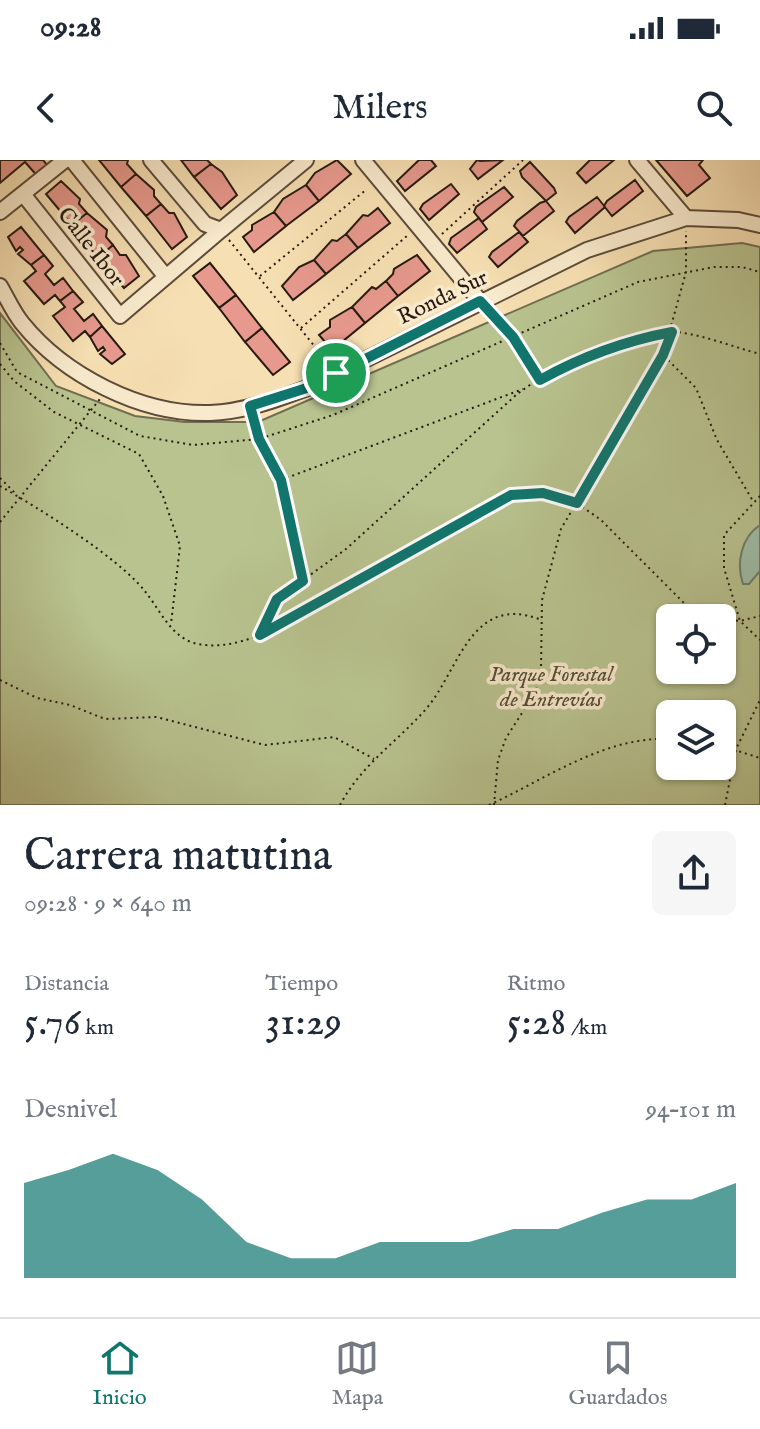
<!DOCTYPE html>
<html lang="es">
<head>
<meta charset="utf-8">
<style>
	:root { --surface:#fff; --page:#f6f6f7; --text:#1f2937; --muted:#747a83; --line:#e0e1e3; --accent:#0f766e }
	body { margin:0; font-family:"IM FELL English",serif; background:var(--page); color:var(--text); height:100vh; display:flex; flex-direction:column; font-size:30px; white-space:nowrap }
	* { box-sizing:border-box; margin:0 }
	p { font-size:26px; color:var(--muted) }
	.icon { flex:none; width:44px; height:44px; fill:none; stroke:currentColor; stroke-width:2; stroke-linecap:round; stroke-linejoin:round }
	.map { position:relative; height:645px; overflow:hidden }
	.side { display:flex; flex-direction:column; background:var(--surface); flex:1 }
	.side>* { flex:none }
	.buttons { position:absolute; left:656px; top:444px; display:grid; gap:16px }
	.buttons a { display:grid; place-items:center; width:80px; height:80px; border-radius:12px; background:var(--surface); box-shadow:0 2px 6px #0004; font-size:40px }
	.pin { position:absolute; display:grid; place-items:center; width:68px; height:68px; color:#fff; margin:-34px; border:4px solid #fff; border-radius:50%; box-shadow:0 2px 8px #0007 }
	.round { display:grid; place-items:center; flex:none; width:84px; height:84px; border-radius:12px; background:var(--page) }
	.head { display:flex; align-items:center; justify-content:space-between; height:136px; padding:0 24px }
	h1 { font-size:44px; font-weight:600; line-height:60px }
	.stats { display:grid; grid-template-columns:repeat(3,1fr); gap:12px; height:136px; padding:8px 24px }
	.stats div { display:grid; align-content:center }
	.stats b { font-size:40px; font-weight:600 }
	.stats small { font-size:22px; font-weight:400 }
	.stats p { font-size:22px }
	.chart { height:224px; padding:16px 24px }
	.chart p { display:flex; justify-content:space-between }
	.chart svg { width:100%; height:144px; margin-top:8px; fill:var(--accent); opacity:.7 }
	.status { display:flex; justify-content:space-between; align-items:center; height:56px; padding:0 40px; background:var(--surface); direction:ltr }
	.status svg { height:22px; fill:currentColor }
	header { display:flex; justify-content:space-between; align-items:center; height:104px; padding:0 24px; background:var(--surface); font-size:36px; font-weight:600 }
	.tab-bar { display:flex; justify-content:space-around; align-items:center; height:112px; border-top:2px solid var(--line); background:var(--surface); font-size:22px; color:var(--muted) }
	.tab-bar a { display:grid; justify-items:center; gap:4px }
	.tab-bar .selected { color:var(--accent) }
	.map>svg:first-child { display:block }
</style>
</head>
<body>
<div class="status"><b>09:28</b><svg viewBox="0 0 49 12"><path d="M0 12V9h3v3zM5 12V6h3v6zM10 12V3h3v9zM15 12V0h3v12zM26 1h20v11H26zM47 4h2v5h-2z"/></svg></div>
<header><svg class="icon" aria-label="back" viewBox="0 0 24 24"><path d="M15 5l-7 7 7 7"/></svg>Milers<svg class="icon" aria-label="search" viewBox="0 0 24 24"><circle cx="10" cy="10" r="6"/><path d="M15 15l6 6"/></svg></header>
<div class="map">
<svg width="760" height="645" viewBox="0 0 760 645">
	<rect width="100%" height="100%" fill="#f6dfb2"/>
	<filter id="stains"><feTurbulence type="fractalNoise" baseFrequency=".0025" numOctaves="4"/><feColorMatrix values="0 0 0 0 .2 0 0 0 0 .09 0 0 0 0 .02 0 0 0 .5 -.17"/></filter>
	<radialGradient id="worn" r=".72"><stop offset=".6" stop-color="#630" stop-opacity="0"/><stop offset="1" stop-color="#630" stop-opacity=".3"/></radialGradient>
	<path fill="#b8c38f" stroke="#706e50" stroke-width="2" fill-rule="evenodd" d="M 742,83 L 760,87 L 760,645 L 0,645 L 0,153 L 56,226 L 135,256 L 185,262 L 258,262 L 653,91 ZM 670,458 L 722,458 L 722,510 L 670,510 ZM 670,554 L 722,554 L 722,606 L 670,606 Z"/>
	<path fill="#9ebda7" stroke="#6e7c6b" stroke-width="2" d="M 760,365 L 760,411 L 749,424 L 743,424 C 736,404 741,377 760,365 Z"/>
	<path fill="#e7998d" stroke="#271a11" stroke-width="2" d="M 0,0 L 43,0 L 51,10 L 40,19 L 25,2 L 0,23 Z
		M 99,0 L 128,0 L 127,4 L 136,14 L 121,27 Z
		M 181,0 L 207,0 L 211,4 L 194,17 Z
		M 337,0 L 351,14 L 319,41 L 306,25 L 315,13 Z
		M 419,0 L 431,0 L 436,6 L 405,31 L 397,21 Z
		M 477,0 L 480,1 L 503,0 L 478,19 L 470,9 Z
		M 614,0 L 586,23 L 577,13 L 590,0 Z
		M 656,0 L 703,0 L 699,5 L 710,18 L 687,36 Z
		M 530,2 L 554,28 L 556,33 L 546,41 L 522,17 L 520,11 Z
		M 211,4 L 222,12 L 237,35 L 221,49 L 194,17 Z
		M 136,14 L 154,30 L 154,36 L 161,44 L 146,56 L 121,27 Z
		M 635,20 L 643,31 L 612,56 L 604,46 L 607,41 Z
		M 61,21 L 80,39 L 79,44 L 87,53 L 72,65 L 46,34 Z
		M 451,24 L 459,34 L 429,60 L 420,49 L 423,44 Z
		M 306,25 L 319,41 L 286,66 L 274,52 L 283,39 Z
		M 504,27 L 513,37 L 482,62 L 474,52 L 476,47 Z
		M 597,37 L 605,47 L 575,73 L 566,62 L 569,57 Z
		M 546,41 L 554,51 L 523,76 L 514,66 L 517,61 L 540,43 Z
		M 161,44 L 169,53 L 174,53 L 187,77 L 172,89 L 146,56 Z
		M 378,48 L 390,63 L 358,88 L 346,74 L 363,55 L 368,56 Z
		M 274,52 L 286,66 L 254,92 L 243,77 L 252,70 L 252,65 Z
		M 87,53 L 107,70 L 106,77 L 113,85 L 98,98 L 72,65 Z
		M 479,58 L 487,69 L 457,93 L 449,84 L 451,78 Z
		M 21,67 L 44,95 L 31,105 L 18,94 L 23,90 L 20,87 L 16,91 L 8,77 Z
		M 519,72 L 528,82 L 498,107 L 489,97 L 492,92 Z
		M 346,74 L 358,88 L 326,114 L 314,100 L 332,80 L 337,81 Z
		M 113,85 L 120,95 L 126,95 L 139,116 L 124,128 L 98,98 Z
		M 44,95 L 53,106 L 45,114 L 54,125 L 63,118 L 73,131 L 60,141 L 55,135 L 44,144 L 24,121 L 36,111 L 31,105 Z
		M 417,95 L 430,111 L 398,136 L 386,121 L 393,114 L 394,109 Z
		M 314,100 L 326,114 L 293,140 L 282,126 L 299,107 Z
		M 210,103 L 236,135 L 219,148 L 193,116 Z
		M 386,121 L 398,136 L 365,163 L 352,147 L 372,127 L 376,129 Z
		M 73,131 L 83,142 L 74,149 L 84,161 L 93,154 L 102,166 L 90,177 L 85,171 L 73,181 L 53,156 L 65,147 L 60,141 Z
		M 236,135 L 262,168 L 245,182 L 219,148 Z
		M 352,147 L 365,163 L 332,190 L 319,175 L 330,167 L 330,160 Z
		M 102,166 L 125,194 L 112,204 L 100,194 L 105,190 L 103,187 L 98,191 L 90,177 Z
		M 262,168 L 290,202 L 273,215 L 245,182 Z"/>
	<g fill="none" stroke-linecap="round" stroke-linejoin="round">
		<defs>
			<path id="street" d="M 72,0 L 166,117
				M 151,0 L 205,64 L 221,70 L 306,0
				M 363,0 L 480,141
				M 637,0 L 686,58
				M 23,34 L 120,156 L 221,70
				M 0,52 L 65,0
				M 0,126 C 7,138 13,152 22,163 C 64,215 141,255 210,253 C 244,252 278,239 310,227 L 587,90 L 686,58 L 738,60 L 760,65"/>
		</defs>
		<use href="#street" stroke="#5b4b39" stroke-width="18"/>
		<path stroke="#271a11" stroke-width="2" stroke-dasharray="2 4" stroke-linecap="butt" d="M 442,74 L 523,0
			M 229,80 L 328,203
			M 260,116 L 367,29
			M 492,154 L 513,177 L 540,220
			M 301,168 L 408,75
			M 0,183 L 17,212 L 140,276 L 193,285 L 259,279 L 333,255 L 638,122 L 714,107 L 742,107 L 760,112
			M 664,196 L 696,228 L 717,280 L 753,341
			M 0,204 L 14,221 L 54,252 L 139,294 L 163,336 L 180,386 L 171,464
			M 255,263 L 281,320 L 303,420
			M 0,318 L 17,335
			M 281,320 L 523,229
			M 0,326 C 40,349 116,396 144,430 C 159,448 170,476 194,483 C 217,489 239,483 260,475 L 277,439 L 346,389 L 516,235 C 557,204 618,175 670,172 C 693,171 736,188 760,194
			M 760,336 L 724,375 L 724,408 L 740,461 L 760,480
			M 0,362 L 100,239
			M 261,474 L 511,335 L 543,333 L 577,343 L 601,360 L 697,456 L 740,461 L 760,456
			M 0,520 L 37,538 L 70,545 L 105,559 L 156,557 L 265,585 L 334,577 L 374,599
			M 722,586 L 760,598
			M 340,645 C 362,604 396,583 426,549 C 459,511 470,434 539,459
			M 489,645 C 546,619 605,576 670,579
			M 494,645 L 498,600 L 506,578 L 536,531 L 541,509 L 542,440 L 561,369 L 663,195 L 686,112 L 686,71
			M 725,645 L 736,589 L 760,540"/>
		<use href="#street" stroke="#f9eacd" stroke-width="14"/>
	</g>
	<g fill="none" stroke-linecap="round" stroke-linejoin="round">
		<defs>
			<path id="route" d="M 480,141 L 513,177 L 540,220 C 583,196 624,181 672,172 L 663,195 L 577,343 L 543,333 L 511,335 L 260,475 L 277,439 L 303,421 L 281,320 L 259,279 L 250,246 L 310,227 Z"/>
		</defs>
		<use href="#route" stroke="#fff" stroke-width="16"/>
		<use href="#route" stroke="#0f766e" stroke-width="10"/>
	</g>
	<g text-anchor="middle" stroke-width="7" stroke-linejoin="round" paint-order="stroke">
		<g font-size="22" fill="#271a11" stroke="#f9eacd">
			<text transform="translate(92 86) rotate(52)" y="8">Calle Ibor</text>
			<text transform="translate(442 136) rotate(-26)" y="8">Ronda Sur</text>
		</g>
		<g font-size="22" font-style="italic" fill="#524d37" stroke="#f9eacd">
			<text x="551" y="521">Parque Forestal<tspan x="551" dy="25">de Entrevías</tspan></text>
		</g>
	</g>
	<rect width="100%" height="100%" filter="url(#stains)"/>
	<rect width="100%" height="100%" fill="url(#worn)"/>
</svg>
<div class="buttons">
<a><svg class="icon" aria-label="locate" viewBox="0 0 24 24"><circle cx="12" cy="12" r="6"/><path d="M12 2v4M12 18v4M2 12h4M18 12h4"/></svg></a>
<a><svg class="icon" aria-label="layers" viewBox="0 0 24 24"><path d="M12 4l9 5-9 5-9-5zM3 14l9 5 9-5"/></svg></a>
</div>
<div class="pin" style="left:336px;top:213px;background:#1e9e55"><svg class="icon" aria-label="arrive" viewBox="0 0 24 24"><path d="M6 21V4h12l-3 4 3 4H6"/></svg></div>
</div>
<section class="side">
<div class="head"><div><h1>Carrera matutina</h1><p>09:28 · 9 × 640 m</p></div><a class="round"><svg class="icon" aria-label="share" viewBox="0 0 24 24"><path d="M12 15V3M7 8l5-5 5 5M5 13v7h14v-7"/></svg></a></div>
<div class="stats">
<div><p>Distancia</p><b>5.76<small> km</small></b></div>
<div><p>Tiempo</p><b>31:29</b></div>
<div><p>Ritmo</p><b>5:28<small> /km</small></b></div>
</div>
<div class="chart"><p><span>Desnivel</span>94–101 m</p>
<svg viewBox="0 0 160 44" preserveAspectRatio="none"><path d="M0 44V15L10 11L20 6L30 11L40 20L50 33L60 38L70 38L80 33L90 33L100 33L110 29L120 29L130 24L140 20L150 20L160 15V44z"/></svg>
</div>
</section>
<nav class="tab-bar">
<a class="selected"><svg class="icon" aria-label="home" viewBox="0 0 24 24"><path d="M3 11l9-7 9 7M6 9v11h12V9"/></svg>Inicio</a>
<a><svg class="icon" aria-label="map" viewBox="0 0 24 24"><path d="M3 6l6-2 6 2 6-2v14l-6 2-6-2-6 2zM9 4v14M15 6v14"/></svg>Mapa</a>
<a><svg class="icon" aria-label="saved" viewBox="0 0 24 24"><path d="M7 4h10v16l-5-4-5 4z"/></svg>Guardados</a>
</nav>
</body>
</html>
